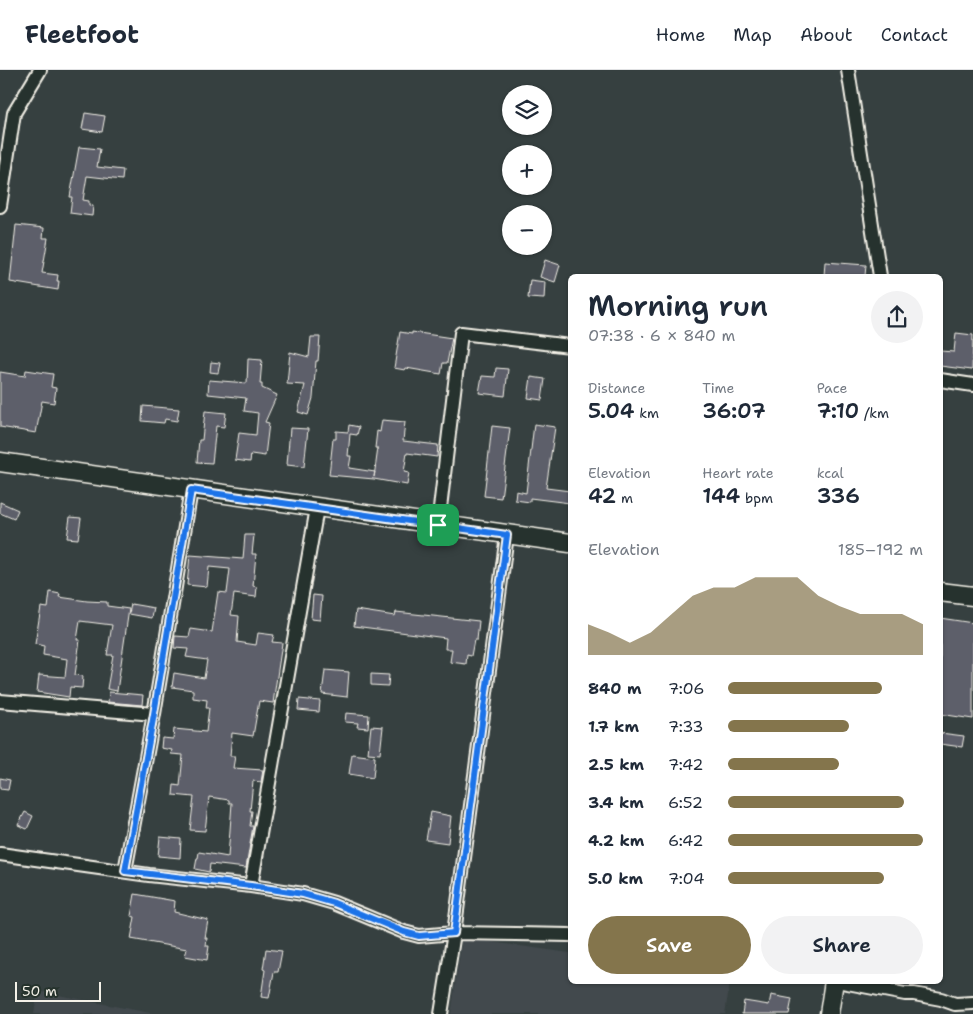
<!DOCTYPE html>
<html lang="en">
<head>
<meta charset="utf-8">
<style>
	:root { --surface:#fff; --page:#f2f2f3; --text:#1f2937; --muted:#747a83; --line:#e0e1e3; --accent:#84754c }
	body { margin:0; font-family:"Shantell Sans",sans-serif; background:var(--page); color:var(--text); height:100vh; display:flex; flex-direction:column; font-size:19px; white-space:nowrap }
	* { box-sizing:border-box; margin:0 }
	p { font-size:16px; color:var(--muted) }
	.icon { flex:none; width:28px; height:28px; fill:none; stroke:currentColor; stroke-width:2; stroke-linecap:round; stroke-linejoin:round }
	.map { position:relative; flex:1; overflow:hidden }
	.details { position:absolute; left:568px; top:204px; width:375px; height:710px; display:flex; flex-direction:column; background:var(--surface); border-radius:8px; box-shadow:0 1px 4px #0004 }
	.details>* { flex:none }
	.controls { position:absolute; left:502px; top:15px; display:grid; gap:10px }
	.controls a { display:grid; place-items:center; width:50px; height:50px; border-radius:50%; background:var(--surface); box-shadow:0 1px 4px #0004; font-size:25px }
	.scale { position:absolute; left:15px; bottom:12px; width:86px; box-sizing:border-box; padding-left:5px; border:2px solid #f4f1e8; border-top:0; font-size:14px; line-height:18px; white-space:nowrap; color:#f4f1e8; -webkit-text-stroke:4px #26332d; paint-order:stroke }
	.pin { position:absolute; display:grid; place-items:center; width:42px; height:42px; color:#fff; margin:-21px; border-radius:10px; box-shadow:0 2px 8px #0006 }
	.round { display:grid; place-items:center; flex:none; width:52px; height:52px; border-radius:26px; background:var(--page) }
	.head { display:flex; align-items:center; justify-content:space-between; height:85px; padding:0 20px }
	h1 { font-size:28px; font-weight:600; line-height:38px }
	.stats { display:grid; grid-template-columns:repeat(3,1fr); gap:8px; height:85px; padding:5px 20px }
	.stats div { display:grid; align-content:center }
	.stats b { font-size:21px; font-weight:600 }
	.stats small { font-size:14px; font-weight:400 }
	.stats p { font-size:14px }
	.chart { height:140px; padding:10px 20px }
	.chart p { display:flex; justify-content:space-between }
	.chart svg { width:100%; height:90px; margin-top:5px; fill:var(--accent); opacity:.7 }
	.cta { display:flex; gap:10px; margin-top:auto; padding:10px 20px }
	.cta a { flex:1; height:58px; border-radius:30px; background:var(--accent); color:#fff; font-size:20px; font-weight:600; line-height:58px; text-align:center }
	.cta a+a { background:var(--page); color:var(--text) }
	ul { padding:0 20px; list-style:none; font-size:16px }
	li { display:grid; grid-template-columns:80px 60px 1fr; align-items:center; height:38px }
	li i { height:12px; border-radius:6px; background:var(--accent) }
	header { display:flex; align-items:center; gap:30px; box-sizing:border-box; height:70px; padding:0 25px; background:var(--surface); border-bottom:1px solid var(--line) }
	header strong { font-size:24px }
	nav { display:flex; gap:28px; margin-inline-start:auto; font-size:18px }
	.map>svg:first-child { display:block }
</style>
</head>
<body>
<header>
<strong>Fleetfoot</strong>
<nav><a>Home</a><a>Map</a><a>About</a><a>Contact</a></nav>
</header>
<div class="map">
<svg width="973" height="944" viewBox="0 0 973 944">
	<rect width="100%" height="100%" fill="#364040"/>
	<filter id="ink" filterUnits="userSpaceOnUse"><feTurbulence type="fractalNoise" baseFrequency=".02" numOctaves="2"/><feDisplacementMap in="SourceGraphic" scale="10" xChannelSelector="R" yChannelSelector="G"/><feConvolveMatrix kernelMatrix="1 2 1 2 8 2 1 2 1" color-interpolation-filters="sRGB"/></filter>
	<g filter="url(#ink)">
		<path fill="#42494d" d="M 462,868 L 570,883 L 570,911 L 730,911 L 725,944 L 451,944 Z
			M 38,921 L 155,944 L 34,944 Z"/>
		<path fill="#5d5e6b" stroke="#f4f1e8" d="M 85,43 L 105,46 L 102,62 L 82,59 Z
			M 79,77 L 100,79 L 97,97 L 123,100 L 122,110 L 87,106 L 83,130 L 89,131 L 89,135 L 93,136 L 92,146 L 70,143 L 72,127 L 70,127 Z
			M 16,155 L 44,158 L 43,168 L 48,168 L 42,203 L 58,205 L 57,211 L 59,211 L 58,220 L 10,212 Z
			M 545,190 L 560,195 L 555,212 L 540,207 Z
			M 825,192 L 866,195 L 865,206 L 824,206 Z
			M 530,210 L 545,212 L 544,229 L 528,228 Z
			M 400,262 L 412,264 L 412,262 L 452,268 L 447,293 L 443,293 L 441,304 L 406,298 L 405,300 L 394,298 Z
			M 956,263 L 973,265 L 972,300 L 940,296 L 940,281 L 954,282 Z
			M 311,267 L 320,267 L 318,291 L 316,291 L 313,328 L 308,345 L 298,342 L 305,315 L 287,314 L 290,282 L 309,287 Z
			M 248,289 L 262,290 L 260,314 L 262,314 L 262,318 L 277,325 L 265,352 L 269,353 L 265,386 L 251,384 L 250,392 L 235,390 L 239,363 L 256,365 L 258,343 L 244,341 L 246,328 L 208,324 L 209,310 L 247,313 Z
			M 211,292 L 220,293 L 218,303 L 210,302 Z
			M 496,298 L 508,299 L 505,326 L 479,323 L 482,306 L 495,307 Z
			M 26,300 L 53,304 L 51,317 L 56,318 L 54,333 L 42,331 L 36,363 L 0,357 L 0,302 L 25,306 Z
			M 531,307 L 545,309 L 542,330 L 528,328 Z
			M 143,336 L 179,339 L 177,351 L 165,349 L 164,353 L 142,351 Z
			M 205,341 L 226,343 L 224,357 L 216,356 L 212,393 L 197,392 L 199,370 L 202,370 Z
			M 382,350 L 405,352 L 403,371 L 438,375 L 437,387 L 407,383 L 404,402 L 409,403 L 407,415 L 374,409 L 329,405 L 333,369 L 336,369 L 336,361 L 348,362 L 349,355 L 359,357 L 357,365 L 350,364 L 348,386 L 351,386 L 349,398 L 375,402 L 374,407 L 378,378 L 375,378 L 377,361 L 380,362 Z
			M 534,354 L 555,357 L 546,418 L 570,421 L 570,433 L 530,428 L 530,432 L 515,430 L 516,421 L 526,423 Z
			M 492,356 L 510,358 L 501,428 L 484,426 Z
			M 290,358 L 308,359 L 304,397 L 287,395 Z
			M 0,432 L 18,440 L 14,449 L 0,443 Z
			M 70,447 L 81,448 L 78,469 L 67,468 Z
			M 245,465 L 254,465 L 252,484 L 256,484 L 253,516 L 257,517 L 256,527 L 234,524 L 231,545 L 239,546 L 237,572 L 256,575 L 258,563 L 274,565 L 272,572 L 282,573 L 273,633 L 259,631 L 253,666 L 232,663 L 230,686 L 235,686 L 233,698 L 263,700 L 261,712 L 253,711 L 250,741 L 252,741 L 250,756 L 253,756 L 246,798 L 210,794 L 209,802 L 195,799 L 197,788 L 198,788 L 199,782 L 228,787 L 232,733 L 229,733 L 229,730 L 209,727 L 205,761 L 190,760 L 194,727 L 173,725 L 174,715 L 180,716 L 183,685 L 171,684 L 172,680 L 161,678 L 162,668 L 173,669 L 174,659 L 206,662 L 209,638 L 206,638 L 207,630 L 193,628 L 193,620 L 172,617 L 174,603 L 204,608 L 207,590 L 186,587 L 188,579 L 174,578 L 175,566 L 189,567 L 191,559 L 212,562 L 218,522 L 227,523 L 230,499 L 209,497 L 207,517 L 187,515 L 190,485 L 243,489 Z
			M 50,522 L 60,524 L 59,527 L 87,531 L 107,532 L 107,536 L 129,539 L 117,621 L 107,619 L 113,585 L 107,585 L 112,555 L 80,551 L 77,570 L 80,570 L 75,605 L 83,606 L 82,618 L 70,617 L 69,627 L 37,622 L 39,605 L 65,607 L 67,589 L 43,585 L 44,576 L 35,574 L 41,537 L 48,538 Z
			M 313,525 L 322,526 L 320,550 L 311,549 Z
			M 131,534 L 154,538 L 152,548 L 129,544 Z
			M 356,540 L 395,546 L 396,542 L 479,551 L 477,570 L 474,570 L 471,586 L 467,585 L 466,594 L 450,592 L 452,579 L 445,579 L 446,568 L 354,556 Z
			M 940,548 L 973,553 L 973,649 L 940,644 Z
			M 325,600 L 349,602 L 347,627 L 322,624 Z
			M 371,604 L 389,605 L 388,616 L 371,615 Z
			M 109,622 L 143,625 L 142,635 L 108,632 Z
			M 299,629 L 320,631 L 319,642 L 298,640 Z
			M 346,643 L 369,645 L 368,658 L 357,657 L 358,653 L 345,652 Z
			M 371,656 L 383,657 L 380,684 L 368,683 Z
			M 940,663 L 964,666 L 962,677 L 940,674 Z
			M 352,684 L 375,687 L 373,708 L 349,704 Z
			M 0,708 L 10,710 L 8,720 L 0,719 Z
			M 25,742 L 33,746 L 27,759 L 18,755 Z
			M 431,742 L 451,746 L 448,773 L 426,770 Z
			M 160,767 L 181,769 L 180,788 L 158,786 Z
			M 135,824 L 175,831 L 174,842 L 208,850 L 205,868 L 207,868 L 206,876 L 209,876 L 207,890 L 185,886 L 187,879 L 131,869 L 135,847 L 131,846 Z
			M 266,879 L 282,881 L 278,902 L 274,902 L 269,928 L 261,927 L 265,900 L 263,899 Z
			M 771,925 L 792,929 L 789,944 L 742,944 L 744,931 L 769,935 Z"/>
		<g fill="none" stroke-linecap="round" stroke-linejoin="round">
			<defs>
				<path id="street" d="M 848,0 L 880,206
					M 0,136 L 14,43 L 40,0
					M 940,310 L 973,315
					M 438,455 L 461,263 L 570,276
					M 0,631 L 154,644
					M 0,784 L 149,805 L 251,816 L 303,824 L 334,833 L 404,862 L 419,866 L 454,863 L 570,865
					M 125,801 L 154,644 L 191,420
					M 251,816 L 317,438
					M 837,911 L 905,924 L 914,924 L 941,929 L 955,934 L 973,933
					M 441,944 L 454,863 L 507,465"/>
				<path id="secondary" d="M 0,392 L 570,473
					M 940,522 L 973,526
					M 829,944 L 834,911"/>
			</defs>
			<use href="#street" stroke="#f4f1e8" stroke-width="16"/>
			<use href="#secondary" stroke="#f4f1e8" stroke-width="21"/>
			<use href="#street" stroke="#26332d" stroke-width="12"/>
			<use href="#secondary" stroke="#26332d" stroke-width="18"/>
		</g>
	</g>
	<g fill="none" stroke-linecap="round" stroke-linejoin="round" filter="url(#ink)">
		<defs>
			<path id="route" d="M 191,420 L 507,465 L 454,863 L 419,866 L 404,862 L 334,833 L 303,824 L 251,816 L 125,801 L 154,644 Z"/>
		</defs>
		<use href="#route" stroke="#fff" stroke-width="10"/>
		<use href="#route" stroke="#1a73e8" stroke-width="6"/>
	</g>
</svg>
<div class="controls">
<a><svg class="icon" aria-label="layers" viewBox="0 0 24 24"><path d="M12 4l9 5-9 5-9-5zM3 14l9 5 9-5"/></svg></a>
<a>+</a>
<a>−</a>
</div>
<div class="scale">50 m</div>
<div class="pin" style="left:438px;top:455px;background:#1e9e55"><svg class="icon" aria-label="arrive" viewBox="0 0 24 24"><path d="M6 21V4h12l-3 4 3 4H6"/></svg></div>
<section class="details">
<div class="head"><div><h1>Morning run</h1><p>07:38 · 6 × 840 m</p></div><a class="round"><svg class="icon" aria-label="share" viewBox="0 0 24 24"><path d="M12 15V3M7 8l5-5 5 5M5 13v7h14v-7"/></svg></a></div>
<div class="stats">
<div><p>Distance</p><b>5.04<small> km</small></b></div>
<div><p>Time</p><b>36:07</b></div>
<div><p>Pace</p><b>7:10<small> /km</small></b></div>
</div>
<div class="stats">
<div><p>Elevation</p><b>42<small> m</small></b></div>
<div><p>Heart rate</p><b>144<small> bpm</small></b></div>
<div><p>kcal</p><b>336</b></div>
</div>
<div class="chart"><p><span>Elevation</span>185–192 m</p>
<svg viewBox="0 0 160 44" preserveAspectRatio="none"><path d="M0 44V29L10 33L20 38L30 33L40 24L50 15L60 11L70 11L80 6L90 6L100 6L110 15L120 20L130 24L140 24L150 24L160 29V44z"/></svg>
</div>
<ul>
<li><b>840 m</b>7:06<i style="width:79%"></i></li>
<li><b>1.7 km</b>7:33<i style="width:62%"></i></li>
<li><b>2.5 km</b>7:42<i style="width:57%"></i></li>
<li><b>3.4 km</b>6:52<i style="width:90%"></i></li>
<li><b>4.2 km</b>6:42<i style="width:100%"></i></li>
<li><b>5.0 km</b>7:04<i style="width:80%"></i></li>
</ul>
<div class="cta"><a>Save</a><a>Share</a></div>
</section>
</div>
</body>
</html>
